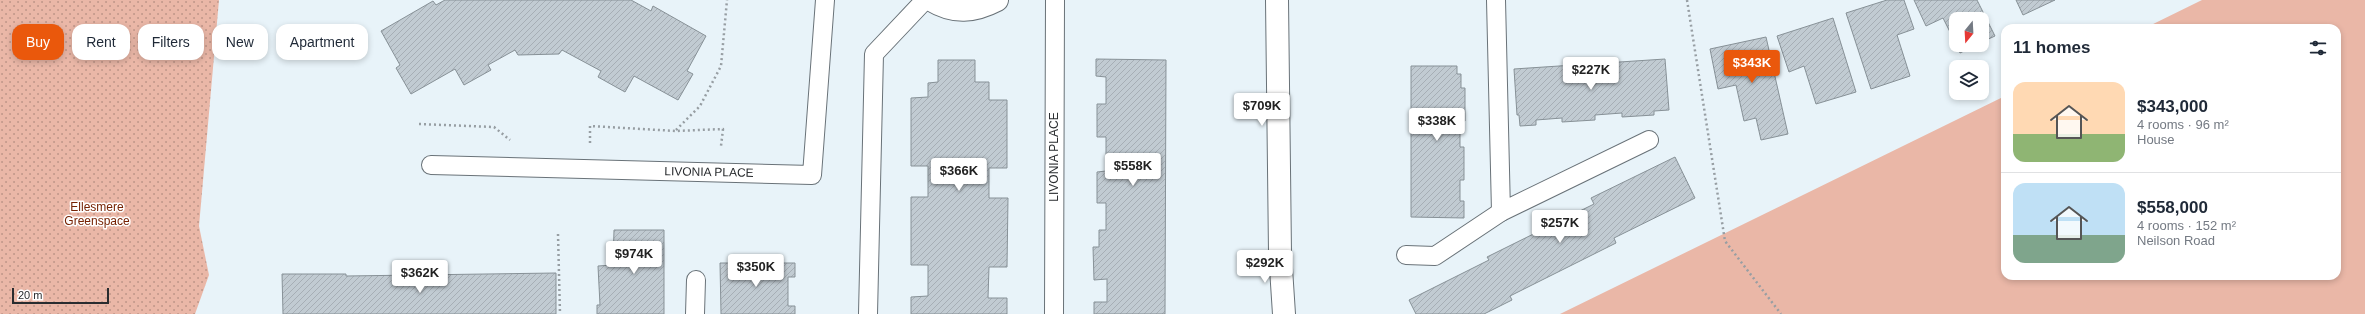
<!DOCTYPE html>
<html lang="en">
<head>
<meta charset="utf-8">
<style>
	:root { --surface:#fff; --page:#f2f2f3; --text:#1f2937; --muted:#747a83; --line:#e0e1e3; --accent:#ea580c }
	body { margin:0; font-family:Helvetica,sans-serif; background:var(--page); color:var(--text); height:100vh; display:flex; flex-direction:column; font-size:15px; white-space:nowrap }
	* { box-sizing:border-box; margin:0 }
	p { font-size:13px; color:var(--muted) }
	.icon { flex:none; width:22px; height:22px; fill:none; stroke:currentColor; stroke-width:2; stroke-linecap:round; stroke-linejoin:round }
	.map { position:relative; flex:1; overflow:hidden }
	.sheet { position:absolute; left:2001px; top:24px; width:340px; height:256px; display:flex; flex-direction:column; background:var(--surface); border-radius:12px; box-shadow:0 2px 6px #0003 }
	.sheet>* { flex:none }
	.guide { position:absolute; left:12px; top:24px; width:380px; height:36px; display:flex; gap:8px }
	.needle { width:26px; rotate:198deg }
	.buttons { position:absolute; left:1949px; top:12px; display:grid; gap:8px }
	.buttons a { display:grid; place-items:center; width:40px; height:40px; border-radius:8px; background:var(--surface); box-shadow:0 2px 6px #0003; font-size:20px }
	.scale { position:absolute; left:12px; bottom:10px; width:97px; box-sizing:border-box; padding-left:4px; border:2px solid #292c2f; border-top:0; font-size:11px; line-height:14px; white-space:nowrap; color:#292c2f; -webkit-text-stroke:3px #fff; paint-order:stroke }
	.price { position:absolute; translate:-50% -34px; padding:0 9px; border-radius:4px; background:#fff; color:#222; font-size:13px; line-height:26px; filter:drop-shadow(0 1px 2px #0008) }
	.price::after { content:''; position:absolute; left:50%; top:24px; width:12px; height:9px; margin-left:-6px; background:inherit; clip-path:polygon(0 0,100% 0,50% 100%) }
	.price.on { background:var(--accent); color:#fff }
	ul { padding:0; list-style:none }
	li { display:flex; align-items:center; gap:12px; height:100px; padding:0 12px }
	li+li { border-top:1px solid var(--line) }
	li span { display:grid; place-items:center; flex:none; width:112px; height:80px; border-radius:12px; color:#555 }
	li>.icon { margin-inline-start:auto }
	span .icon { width:48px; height:48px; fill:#fffc; stroke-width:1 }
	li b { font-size:17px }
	h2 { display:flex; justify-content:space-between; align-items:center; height:48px; padding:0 12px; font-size:17px }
	.pill { padding:0 14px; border-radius:12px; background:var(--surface); box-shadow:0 2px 6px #0003; font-size:14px; line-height:36px }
	.pill.on { background:var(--accent); color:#fff }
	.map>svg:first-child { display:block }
	.green { fill:#eab7a7 }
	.park { fill:url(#park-dots) }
	.building { fill:url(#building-hatch); stroke:#879197 }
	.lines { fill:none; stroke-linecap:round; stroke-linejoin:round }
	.service-casing { stroke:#697278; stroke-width:20 }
	.minor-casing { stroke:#697278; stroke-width:24 }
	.secondary-casing { stroke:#697278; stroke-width:24 }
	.path { stroke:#979ea3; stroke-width:2.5; stroke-dasharray:2 3; stroke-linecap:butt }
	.service { stroke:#fff; stroke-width:18 }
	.minor { stroke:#fff; stroke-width:22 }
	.secondary { stroke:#fff; stroke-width:22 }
	.labels { text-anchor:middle; stroke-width:3; stroke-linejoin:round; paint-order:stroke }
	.street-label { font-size:12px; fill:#292c2f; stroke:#fff }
	.park-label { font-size:12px; fill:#762203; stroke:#fff }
</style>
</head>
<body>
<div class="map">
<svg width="2365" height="314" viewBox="0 0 2365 314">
	<defs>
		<pattern id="park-dots" width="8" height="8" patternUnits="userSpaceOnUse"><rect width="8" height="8" fill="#eab7a7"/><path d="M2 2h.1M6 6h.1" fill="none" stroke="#be9588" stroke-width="1.8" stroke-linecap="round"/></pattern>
		<pattern id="building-hatch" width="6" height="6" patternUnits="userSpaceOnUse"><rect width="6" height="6" fill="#c1cbd2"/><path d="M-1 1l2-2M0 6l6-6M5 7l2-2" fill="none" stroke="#a6aeb5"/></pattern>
	</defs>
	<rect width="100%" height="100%" fill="#e8f3f9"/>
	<path class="green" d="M2202,0H2365V314H1560L2005,96V276H2337V28H2145Z"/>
	<path class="park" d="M0,0H219L199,226L209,275L195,314H0Z"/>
	<g class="building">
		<path d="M445,0H631L651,11L653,6L706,36L687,71L693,74L678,100L634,76L625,92L598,77L601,71L562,50L559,54L518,55L515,50L488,65L491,70L464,85L455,69L411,94L396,68L400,65L381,31L433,1L436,5Z"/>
		<path d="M1887,0H1904L1914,29L1897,35L1910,76L1871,89L1846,13Z"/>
		<path d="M1914,0H1977L1995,36L1982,42V19H1956V44L1943,18L1926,26Z"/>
		<path d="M2016,0H2055L2023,15Z"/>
		<path d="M1833,18L1856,92L1816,104L1804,66L1789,72L1777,36Z"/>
		<path d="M1766,37L1788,134L1761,140L1756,118L1744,121L1736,85L1718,89L1710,49Z"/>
		<path d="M1956,45H1976L1960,53Z"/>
		<path d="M1096,59L1166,60L1165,314H1094V302H1107V279L1094,280L1093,247H1099V230H1106V203H1097V172L1106,171V137H1097V104H1106V77L1096,76Z"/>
		<path d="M1665,59L1669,110L1654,111V115L1622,117V113L1595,115V120L1562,122V118L1536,120V125L1520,126L1519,115H1517L1514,69Z"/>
		<path d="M938,60H975V82H989V100H1007V168H989V198H1008L1007,267H989L988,298H1007V314H911V297L928,296V265H911V197H928V166H911V98L928,97V83L938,82Z"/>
		<path d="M1411,66H1457V74H1461V88H1465V121H1460V147H1464V180H1460V201H1464V218L1411,217Z"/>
		<path d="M1675,157L1695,198L1614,238L1616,243L1510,296L1512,300L1484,314H1416L1409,300L1489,260L1487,257L1594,204L1591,198Z"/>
		<path d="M614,230H664V314H597V305H600L598,266L613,265Z"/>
		<path d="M720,263H795V277H788V306H795V314H721Z"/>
		<path d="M556,273V314H283L282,274H346V276Z"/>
	</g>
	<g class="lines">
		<defs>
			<g id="service">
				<path d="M1496,0L1501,212L1649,140"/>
				<path d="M431,165L812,175L825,0"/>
				<path d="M1406,255L1435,256L1501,212"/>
				<path d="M695,314L696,280"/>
				<path d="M868,314L874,54L925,0"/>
				<path d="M1054,314L1055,0"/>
			</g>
			<path id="minor" d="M931,0C954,14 974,12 997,0"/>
			<path id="secondary" d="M1277,0L1280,253L1284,314"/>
		</defs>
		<use href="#service" class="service-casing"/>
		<use href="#minor" class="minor-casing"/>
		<use href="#secondary" class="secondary-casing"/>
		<g class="path">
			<path d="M1687,0L1725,241L1781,314"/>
			<path d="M419,124L494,127L510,140"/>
			<path d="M676,130L700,106L721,66L727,0"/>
			<path d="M590,143V126L676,131L723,129L721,146"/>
			<path d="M558,234L560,314"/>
		</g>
		<use href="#service" class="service"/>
		<use href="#minor" class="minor"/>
		<use href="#secondary" class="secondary"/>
	</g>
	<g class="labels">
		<g class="street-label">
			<text transform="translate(1054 157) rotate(-90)" y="4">LIVONIA PLACE</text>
			<text transform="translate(709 172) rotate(1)" y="4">LIVONIA PLACE</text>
		</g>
		<g class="park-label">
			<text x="97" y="211">Ellesmere<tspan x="97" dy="14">Greenspace</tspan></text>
		</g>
	</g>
</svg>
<div class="buttons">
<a><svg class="needle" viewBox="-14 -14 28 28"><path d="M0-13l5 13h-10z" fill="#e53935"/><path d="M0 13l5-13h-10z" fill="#747a83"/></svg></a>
<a><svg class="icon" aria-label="layers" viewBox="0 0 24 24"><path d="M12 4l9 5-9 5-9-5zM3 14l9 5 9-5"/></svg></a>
</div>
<div class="scale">20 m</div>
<b class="price on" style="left:1752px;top:84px">$343K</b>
<b class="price" style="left:1591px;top:91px">$227K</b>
<b class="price" style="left:1262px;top:127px">$709K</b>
<b class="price" style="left:1437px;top:142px">$338K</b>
<b class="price" style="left:1133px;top:187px">$558K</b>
<b class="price" style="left:959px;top:192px">$366K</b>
<b class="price" style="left:1560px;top:244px">$257K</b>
<b class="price" style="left:634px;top:275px">$974K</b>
<b class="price" style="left:1265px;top:284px">$292K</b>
<b class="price" style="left:756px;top:288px">$350K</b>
<b class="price" style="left:420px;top:294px">$362K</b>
<div class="guide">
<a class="pill on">Buy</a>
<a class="pill">Rent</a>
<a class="pill">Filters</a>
<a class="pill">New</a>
<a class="pill">Apartment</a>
</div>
<section class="sheet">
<h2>11 homes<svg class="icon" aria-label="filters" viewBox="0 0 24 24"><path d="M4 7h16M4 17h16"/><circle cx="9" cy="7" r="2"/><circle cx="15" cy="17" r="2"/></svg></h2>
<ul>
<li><span style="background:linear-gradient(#ffd9b3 65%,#8fb573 0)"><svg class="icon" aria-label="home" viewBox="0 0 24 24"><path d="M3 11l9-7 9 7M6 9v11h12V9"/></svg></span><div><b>$343,000</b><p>4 rooms · 96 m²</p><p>House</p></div></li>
<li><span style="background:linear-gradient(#bfe0f5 65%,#7fa58c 0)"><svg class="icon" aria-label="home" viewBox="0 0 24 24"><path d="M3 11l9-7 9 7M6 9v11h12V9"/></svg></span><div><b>$558,000</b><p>4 rooms · 152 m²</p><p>Neilson Road</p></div></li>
</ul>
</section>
</div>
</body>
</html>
